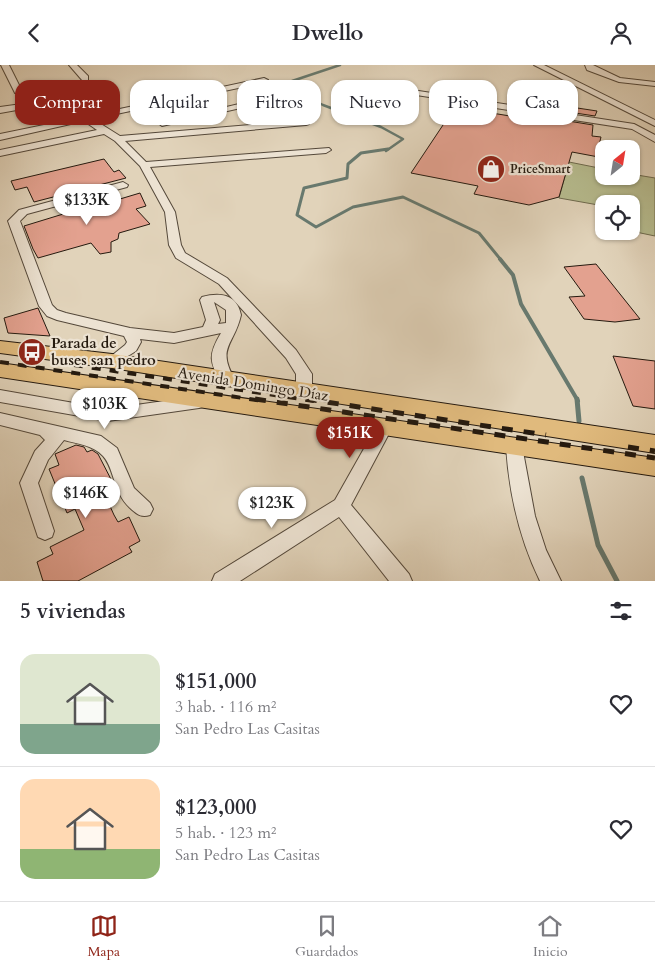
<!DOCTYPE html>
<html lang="es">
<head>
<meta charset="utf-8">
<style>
	:root { --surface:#fff; --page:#f7f7f7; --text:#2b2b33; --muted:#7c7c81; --line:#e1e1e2; --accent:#8f2418 }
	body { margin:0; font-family:Cardo,serif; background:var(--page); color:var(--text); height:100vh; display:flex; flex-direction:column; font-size:19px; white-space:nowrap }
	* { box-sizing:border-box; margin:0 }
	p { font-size:16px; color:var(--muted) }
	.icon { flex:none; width:28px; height:28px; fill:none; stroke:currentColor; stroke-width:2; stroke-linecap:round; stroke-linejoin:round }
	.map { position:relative; height:516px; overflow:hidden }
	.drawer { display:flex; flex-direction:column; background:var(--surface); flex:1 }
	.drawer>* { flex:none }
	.banner { position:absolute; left:15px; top:15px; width:625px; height:45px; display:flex; gap:10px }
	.needle { width:32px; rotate:30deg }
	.tools { position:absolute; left:595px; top:75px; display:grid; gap:10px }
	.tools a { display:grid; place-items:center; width:45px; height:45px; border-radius:10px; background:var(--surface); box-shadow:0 1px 4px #0004; font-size:25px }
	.price { position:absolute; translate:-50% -42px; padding:0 11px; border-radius:18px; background:#fff; color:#222; font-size:16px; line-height:32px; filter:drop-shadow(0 1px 2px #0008) }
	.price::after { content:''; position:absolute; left:50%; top:30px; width:15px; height:11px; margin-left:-8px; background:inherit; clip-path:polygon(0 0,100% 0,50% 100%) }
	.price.selected { background:var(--accent); color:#fff }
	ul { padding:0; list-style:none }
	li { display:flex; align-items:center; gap:15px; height:125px; padding:0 20px }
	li+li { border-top:1px solid var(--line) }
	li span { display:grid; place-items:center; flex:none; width:140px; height:100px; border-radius:15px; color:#555 }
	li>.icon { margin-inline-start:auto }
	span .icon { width:60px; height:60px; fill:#fffc; stroke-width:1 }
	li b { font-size:21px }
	h2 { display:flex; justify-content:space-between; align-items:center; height:60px; padding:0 20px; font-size:21px }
	.chip { padding:0 18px; border-radius:15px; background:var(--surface); box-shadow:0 1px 4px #0004; font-size:18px; line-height:45px }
	.chip.selected { background:var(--accent); color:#fff }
	header { display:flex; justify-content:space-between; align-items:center; height:65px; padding:0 20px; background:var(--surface); font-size:22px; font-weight:800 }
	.tab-bar { display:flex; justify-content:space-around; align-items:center; height:70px; border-top:1px solid var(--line); background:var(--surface); font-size:14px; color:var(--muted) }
	.tab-bar a { display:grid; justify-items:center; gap:2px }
	.tab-bar .selected { color:var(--accent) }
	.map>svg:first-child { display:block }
	.green { fill:#b6bb8e; stroke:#6e6a4e }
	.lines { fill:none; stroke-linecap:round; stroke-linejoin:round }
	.stream-far3 { stroke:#68796e; stroke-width:2.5 }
	.stream-far2 { stroke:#68796e; stroke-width:3 }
	.stream-far1 { stroke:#68796e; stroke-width:4 }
	.stream { stroke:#68796e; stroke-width:5 }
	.building { fill:#e3a18f; stroke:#251a0f }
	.minor-casing { stroke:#54483a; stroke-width:2 }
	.major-casing { stroke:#251a0f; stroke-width:2 }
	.minor { fill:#ece2d2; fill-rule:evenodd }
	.major { fill:#e0ba7d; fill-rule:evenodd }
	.rail-far1 { stroke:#251a0f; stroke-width:4; stroke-dasharray:9 9; stroke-linecap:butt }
	.rail { stroke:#251a0f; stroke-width:5; stroke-dasharray:11 11; stroke-linecap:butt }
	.labels { text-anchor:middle; stroke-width:4.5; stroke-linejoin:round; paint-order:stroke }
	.far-poi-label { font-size:12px; font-weight:bold; fill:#251a0f; stroke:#ece2d2; text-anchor:start }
	.poi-label { font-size:15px; font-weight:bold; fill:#251a0f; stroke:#ece2d2; text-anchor:start }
	.street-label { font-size:15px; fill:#251a0f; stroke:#ece2d2 }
</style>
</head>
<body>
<header><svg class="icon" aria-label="back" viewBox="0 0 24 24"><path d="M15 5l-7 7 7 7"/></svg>Dwello<svg class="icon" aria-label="person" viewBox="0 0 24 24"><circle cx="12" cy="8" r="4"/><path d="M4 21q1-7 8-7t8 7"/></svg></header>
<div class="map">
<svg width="655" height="516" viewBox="0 0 655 516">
	<rect width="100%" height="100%" fill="#e1d3ba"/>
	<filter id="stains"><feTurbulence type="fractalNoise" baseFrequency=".004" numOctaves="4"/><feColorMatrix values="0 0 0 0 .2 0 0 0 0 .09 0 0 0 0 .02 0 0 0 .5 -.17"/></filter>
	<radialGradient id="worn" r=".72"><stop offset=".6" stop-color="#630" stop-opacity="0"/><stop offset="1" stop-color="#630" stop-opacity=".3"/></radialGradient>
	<path class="green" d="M569,97L604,104V111H631V109L655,113V171L631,166V139H604V141L559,133Z"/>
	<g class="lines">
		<path class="stream-far3" d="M340,0L292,16L301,29L323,40L381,62L403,74L386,86"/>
		<path class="stream-far2" d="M388,84L361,88L348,99L347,113L304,123L297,150L316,162L353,142L403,132L479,168L501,195"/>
		<path class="stream-far1" d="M500,194L513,210L521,239L578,336"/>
		<g class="stream">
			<path d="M577,334L579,356"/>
			<path d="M582,413L598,480L617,516"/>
		</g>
	</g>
	<g class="building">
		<path d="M526,20L545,23L538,37L597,46L595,51L516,39Z"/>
		<path d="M455,42L510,51L512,47L593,60L592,71L601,72L599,80H604V93L572,87L559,132L529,140L474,129L478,121L411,108Z"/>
		<path d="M104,94L114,107L119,105L126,113L34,137L27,122L15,125L11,116Z"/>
		<path d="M140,128L146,141L136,144L150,159L119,168L118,174L111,177V187L100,189L91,178L38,193L33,184L24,161L73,146L72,139L97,132L100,140Z"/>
		<path d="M596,199L640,254L615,257L584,254L569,232L585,231L564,202Z"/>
		<path d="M38,243L50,271L8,268L4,253Z"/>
		<path d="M613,291L655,296V344L633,341Z"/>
		<path d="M76,380L84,382L87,387L92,385L98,389L116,424L105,430L114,450L118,457L129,452L140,476L129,482L132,487L78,516H43L37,497L53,489L50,482L84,465L75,444L67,448L49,404L59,400L55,389Z"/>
	</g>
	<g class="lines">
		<defs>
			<g id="minor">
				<path d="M1,0H9L22,26L21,28H15Z"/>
				<path d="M69,0H77L88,11V15H82Z"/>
				<path d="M534,0H544L655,55V61Z"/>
				<path d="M585,0H593L620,13L655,17V21L619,17L587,5Z"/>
				<path d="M264,13L268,15L267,17L93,54L120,71L309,55V59L306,60L125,76L146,97L329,83L331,85L326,88L150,102L175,147L181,180L185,188L227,213L296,285L312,309V326L309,330H299L296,326V309L286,293L219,219L176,193L169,180L165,147L140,101L115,76L104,69L0,91V85L97,65L84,56L0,75V69L78,53L56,38L0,48V42L58,34L87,51Z"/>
				<path d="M373,19L634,59L655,70V77L632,64L457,37L443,56L440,57L436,54L449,35L370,23L369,21Z"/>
				<path d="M273,31L277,33L276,35L162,61L158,58Z"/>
				<path d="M123,117L128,120L127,122L27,149L20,156L52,240L57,245L66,248L130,263L174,268L203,262L206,255L200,235L202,232C220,227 237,229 241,250C234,281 216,282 235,315L232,319H222C209,297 208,290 221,268L174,278L140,274L141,277L136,286L112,301L107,300L105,296L125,280L127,277L124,271L57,255L47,251L39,241L8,156L19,145ZM214,237L226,245V258L218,259L220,255Z"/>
				<path d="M0,325L108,344L199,331L205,333L207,337L205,341L199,343L108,356L0,337Z"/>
				<path d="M0,348L101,371L117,383L134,423L150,438L153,444L150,450C141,453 137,449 130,443C112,426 115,404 103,391C93,380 78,379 64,375L48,395L38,418L54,466L52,472L45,475L38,472L20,418L35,386L45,375L40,370L0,360Z"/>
				<path d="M385,355L391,357L393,361L351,440L409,509L412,516H389L339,452L240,516H212L215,509L335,435L379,357Z"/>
				<path d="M514,374L520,376L522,381L535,451L546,485L561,516H540C519,473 509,428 506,381L508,376Z"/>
			</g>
			<g id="major">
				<path d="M0,276L112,289L655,370V388L112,303L0,288Z"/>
				<path d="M0,298L655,393V411L0,312Z"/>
			</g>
		</defs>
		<use href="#minor" class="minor-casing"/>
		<use href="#major" class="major-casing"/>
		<use href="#minor" class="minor"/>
		<use href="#major" class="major"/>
		<g class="rail-far1">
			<path d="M0,297L263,336"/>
			<path d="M74,300L314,336"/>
		</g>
		<g class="rail">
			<path d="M255,334L655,393"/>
			<path d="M306,334L546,370"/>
			<path d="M628,382L655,386"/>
		</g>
	</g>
	<defs>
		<symbol id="shop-disc" viewBox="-11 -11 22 22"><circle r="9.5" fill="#8f2418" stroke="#ece2d2"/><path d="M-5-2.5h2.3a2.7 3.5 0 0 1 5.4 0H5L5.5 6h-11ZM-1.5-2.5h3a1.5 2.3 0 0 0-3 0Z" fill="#fff"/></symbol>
		<symbol id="bus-disc" viewBox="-11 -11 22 22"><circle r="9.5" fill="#8f2418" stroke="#ece2d2"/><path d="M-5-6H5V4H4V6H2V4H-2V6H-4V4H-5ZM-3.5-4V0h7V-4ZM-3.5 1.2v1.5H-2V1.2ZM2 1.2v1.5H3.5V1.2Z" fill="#fff"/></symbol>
	</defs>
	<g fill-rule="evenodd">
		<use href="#shop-disc" x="475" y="88" width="32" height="32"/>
		<use href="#bus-disc" x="16" y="271" width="32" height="32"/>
	</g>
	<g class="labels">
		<g class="far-poi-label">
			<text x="510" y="108">PriceSmart</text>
		</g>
		<g class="poi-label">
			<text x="51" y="283">Parada de<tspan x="51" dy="17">buses san pedro</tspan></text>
		</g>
		<g class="street-label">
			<text transform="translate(253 319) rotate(9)" y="5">Avenida Domingo Díaz</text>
		</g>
	</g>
	<rect width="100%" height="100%" filter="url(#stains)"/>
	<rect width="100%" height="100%" fill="url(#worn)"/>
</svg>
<div class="tools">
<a><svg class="needle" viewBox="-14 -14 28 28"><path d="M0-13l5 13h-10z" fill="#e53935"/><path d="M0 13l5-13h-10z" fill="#7c7c81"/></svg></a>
<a><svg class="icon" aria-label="locate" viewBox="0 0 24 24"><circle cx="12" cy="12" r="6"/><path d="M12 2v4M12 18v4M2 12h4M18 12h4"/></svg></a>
</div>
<b class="price" style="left:87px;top:161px">$133K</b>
<b class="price" style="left:105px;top:365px">$103K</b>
<b class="price selected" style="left:350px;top:394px">$151K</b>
<b class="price" style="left:86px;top:454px">$146K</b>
<b class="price" style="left:272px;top:464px">$123K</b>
<div class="banner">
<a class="chip selected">Comprar</a>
<a class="chip">Alquilar</a>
<a class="chip">Filtros</a>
<a class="chip">Nuevo</a>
<a class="chip">Piso</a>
<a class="chip">Casa</a>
</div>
</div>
<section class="drawer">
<h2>5 viviendas<svg class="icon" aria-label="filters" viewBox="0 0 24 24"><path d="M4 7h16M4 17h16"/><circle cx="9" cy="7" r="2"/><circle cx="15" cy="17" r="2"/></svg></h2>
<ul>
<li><span style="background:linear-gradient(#dfe7d0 70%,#7fa58c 0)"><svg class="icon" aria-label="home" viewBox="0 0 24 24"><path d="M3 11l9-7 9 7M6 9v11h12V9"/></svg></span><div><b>$151,000</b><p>3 hab. · 116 m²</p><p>San Pedro Las Casitas</p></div><svg class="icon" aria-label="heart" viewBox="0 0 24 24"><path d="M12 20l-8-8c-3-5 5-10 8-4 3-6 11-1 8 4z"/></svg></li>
<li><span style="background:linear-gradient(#ffd9b3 70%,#8fb573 0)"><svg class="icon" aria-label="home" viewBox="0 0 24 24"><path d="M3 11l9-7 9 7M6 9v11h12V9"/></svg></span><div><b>$123,000</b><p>5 hab. · 123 m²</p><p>San Pedro Las Casitas</p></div><svg class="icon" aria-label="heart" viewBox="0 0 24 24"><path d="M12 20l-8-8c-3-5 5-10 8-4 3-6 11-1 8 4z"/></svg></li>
</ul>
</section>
<nav class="tab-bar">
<a class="selected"><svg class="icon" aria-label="map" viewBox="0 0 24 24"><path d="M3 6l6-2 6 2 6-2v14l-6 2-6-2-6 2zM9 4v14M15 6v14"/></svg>Mapa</a>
<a><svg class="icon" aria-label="saved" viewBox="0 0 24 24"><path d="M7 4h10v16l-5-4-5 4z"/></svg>Guardados</a>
<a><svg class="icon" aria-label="home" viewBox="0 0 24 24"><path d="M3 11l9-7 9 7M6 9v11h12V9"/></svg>Inicio</a>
</nav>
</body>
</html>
